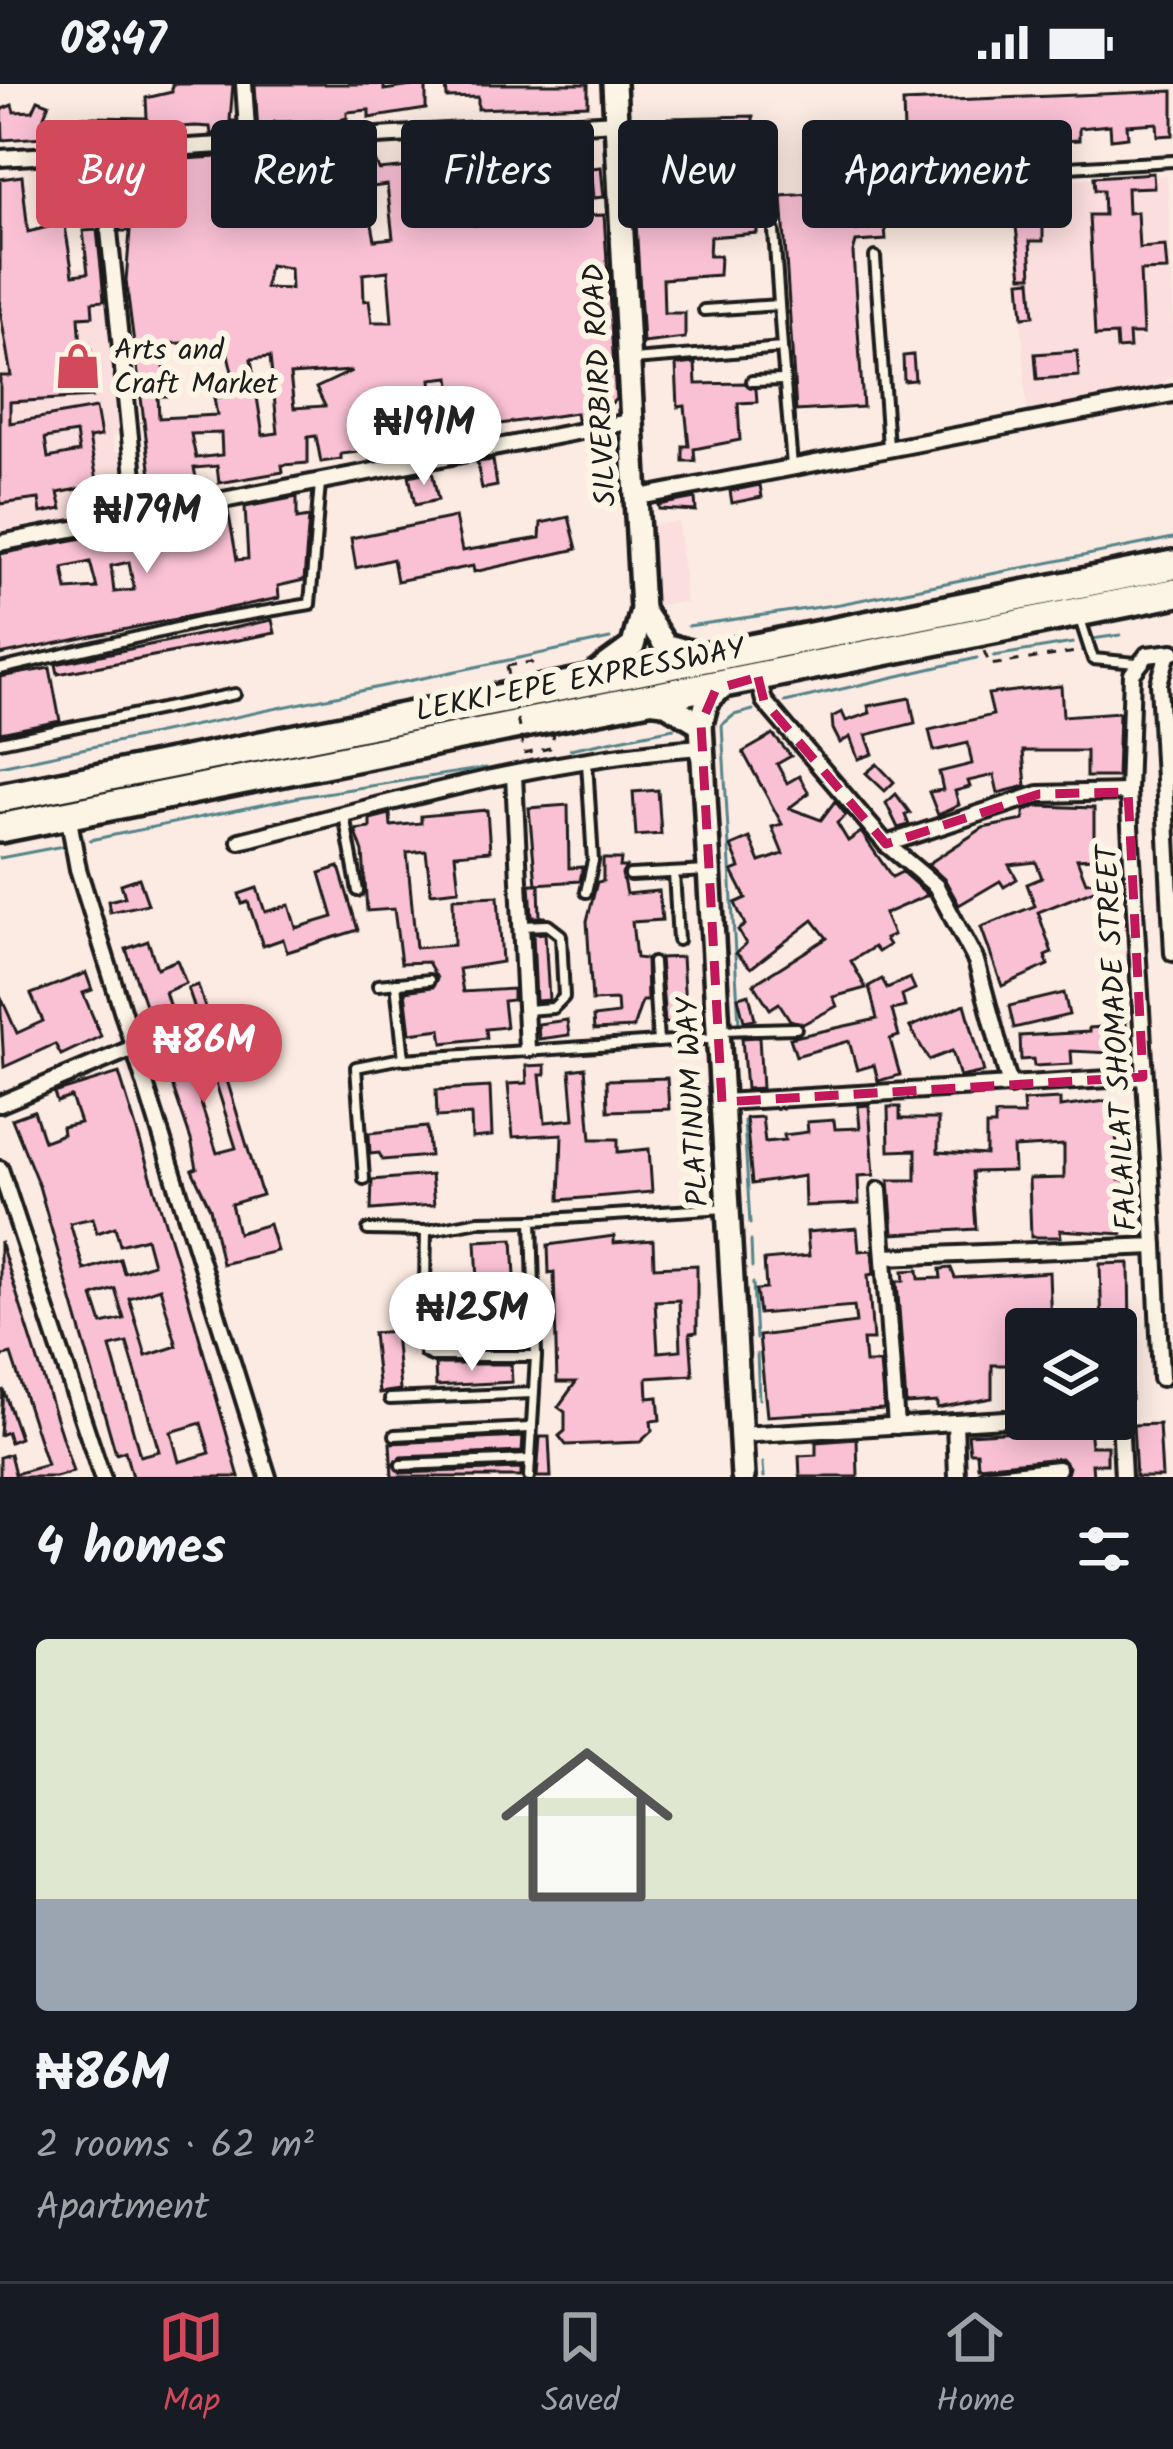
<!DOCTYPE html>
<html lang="en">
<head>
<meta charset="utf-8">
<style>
	:root { --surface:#171b24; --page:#242831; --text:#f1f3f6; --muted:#9ea1a6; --line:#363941; --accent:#d1495b }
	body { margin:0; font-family:Kalam,sans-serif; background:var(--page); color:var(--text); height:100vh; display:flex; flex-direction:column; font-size:45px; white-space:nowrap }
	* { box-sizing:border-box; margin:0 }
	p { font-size:39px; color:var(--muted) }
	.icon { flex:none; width:66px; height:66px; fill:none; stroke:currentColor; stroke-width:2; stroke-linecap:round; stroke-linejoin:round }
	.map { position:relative; height:1393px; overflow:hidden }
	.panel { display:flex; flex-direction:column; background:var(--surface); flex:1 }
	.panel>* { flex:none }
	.banner { position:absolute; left:36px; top:36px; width:1101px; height:108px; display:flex; gap:24px }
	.buttons { position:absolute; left:1005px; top:1224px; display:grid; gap:24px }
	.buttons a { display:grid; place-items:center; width:132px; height:132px; border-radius:12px; background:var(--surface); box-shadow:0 6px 30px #0003; font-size:60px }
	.price { position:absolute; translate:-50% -102px; padding:0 27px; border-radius:42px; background:#fff; color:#222; font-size:39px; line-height:78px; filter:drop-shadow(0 3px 6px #0008) }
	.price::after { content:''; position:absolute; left:50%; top:72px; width:36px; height:27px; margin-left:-18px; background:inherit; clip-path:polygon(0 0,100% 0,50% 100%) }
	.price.on { background:var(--accent); color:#fff }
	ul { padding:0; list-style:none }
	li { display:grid; align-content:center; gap:24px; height:636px; padding:0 36px }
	li span { display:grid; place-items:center; height:372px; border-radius:12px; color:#555 }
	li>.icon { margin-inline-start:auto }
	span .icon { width:216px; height:216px; fill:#fffc; stroke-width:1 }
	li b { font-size:51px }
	h2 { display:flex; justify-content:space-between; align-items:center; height:144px; padding:0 36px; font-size:51px }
	.tag { padding:0 42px; border-radius:12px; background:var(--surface); box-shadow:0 6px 30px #0003; font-size:42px; line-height:108px }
	.tag.on { background:var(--accent); color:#fff }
	.status { display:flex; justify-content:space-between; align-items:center; height:84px; padding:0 60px; background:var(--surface); direction:ltr }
	.status svg { height:33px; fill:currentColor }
	.tab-bar { display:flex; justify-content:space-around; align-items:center; height:168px; border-top:3px solid var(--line); background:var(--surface); font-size:33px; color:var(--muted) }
	.tab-bar a { display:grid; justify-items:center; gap:6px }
	.tab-bar .on { color:var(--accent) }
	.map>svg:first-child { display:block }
	.built { fill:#fbdede }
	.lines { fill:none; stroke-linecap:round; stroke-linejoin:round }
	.stream { stroke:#548489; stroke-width:3 }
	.building { fill:#fac1d5; stroke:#1c1c1c; stroke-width:3; fill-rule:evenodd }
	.lane-casing { stroke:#1c1c1c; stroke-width:16 }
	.street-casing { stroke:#1c1c1c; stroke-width:22 }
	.secondary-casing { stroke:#1c1c1c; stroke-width:30 }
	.highway-casing { stroke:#1c1c1c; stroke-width:36 }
	.path { stroke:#1c1c1c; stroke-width:3; stroke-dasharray:9 9; stroke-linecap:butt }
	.lane { stroke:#fcf5e5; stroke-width:8 }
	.street { stroke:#fcf5e5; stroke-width:14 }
	.secondary { stroke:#fcf5e5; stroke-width:21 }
	.highway { stroke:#fcf5e5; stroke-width:27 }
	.path-bridge { stroke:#1c1c1c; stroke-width:3; stroke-dasharray:9 9; stroke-linecap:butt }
	.marked { fill:none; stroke:#c2185b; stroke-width:9; stroke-dasharray:24 15; stroke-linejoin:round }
	.labels { text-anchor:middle; stroke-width:12; stroke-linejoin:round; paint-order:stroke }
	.poi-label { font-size:30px; fill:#1c1c1c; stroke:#fcf5e5; text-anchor:start }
	.street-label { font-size:30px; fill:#1c1c1c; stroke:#fcf5e5 }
</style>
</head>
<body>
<div class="status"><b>08:47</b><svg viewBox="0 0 49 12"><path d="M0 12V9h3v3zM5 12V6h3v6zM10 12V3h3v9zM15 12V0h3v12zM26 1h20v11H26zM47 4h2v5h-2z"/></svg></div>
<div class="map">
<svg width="1173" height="1393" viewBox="0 0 1173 1393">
	<rect width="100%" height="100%" fill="#fcebe2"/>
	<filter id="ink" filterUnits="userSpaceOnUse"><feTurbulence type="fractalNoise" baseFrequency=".00833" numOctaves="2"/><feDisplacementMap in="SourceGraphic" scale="24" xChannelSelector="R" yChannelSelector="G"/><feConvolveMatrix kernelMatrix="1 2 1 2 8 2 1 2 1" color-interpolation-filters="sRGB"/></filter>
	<g filter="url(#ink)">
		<g class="built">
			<path d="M1167,91L1173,221V293L1166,295L1168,303L1027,328L1013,97Z"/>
			<path d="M0,92H6L7,189L103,182L118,346L112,353L114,366L120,368L125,413L119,427L0,446Z"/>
			<path d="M678,438L686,518L647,522L639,442Z"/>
		</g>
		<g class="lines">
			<g class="stream">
				<path d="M688,542L840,520L1173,454"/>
				<path d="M1092,555L1120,551"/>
				<path d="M994,572L1073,559"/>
				<path d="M785,618L977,574"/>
				<path d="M570,665L674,644"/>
				<path d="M0,682L610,555"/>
				<path d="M90,756L299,713L486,684"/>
				<path d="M0,774L63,762"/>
				<path d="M739,940L722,641L734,631L753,626"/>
				<path d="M744,1037L750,1140"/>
				<path d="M751,1157L752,1183"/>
				<path d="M753,1199L756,1255"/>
				<path d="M757,1270L759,1315"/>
				<path d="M763,1379L764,1393"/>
			</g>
		</g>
		<g class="building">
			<path d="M172,0H233L230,37H235L236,49L211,50L210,43L195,42L3,56L2,25L12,21L14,28L33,27L38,16L49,20L44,32L147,34L146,14L172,8Z"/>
			<path d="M255,0H384V6L426,0V25L369,34V26L347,28V34L335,37L275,38L276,47L258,48Z"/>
			<path d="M446,0H588V21L478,25V13L447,14Z"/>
			<path d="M1173,7V51L1158,52L1157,39L1127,41L1128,53L1111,55L1110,41L1079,44V56L1063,57V44L1030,45L1031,59L1014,60L1013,45L990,46L982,48L983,61L965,62L964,48L933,47L934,63L917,64L916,48H904L903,18Z"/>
			<path d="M753,32V107L679,113L677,91L711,89L708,54H669L668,34Z"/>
			<path d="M370,64L379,86L411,83L416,138L475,137V141L523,135V142L547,144V133L604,131L616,315L607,323L586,324L587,334L577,336L576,329L493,341L447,351L448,358L341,370V375L321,378L316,352L308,353V379L282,381L283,388L219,399L217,382L194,384L198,402L154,415L126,197L130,147H120L115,79ZM387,101L393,154L375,156L365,104ZM269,181L290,184L291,205L265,204ZM388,187L392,238H372L369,216L364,217L363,190ZM225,257L237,310L214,314L217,331L159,334L158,312H167L162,260ZM270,273L278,349L263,351L251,275ZM352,287L316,304L325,322L294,324L290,291ZM450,293L454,329L434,331L431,295ZM221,349L222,371L196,374L191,350Z"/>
			<path d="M488,77L489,82L547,78L549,103L491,107L492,117L470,119L466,79Z"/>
			<path d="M88,80L92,114L80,115L76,81Z"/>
			<path d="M601,83L604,113L594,114L591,84Z"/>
			<path d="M1153,89L1154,103L1127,104L1128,129L1137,128L1139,164L1165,162L1167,186L1140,187L1143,250H1129L1130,264L1117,265L1116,251L1095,252L1089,131H1104L1103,106H1095L1094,93Z"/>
			<path d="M22,92L28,148L48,143L45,114L60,111L73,191L88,189L83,147L97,146L102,193L104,217L92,218L93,232L79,233L81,265H91L92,313L10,318V339L96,324L101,352L89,354L98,401L58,409L62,425L41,429L39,415L0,420V292H11L0,226V95ZM76,349L79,368L48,374L45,354Z"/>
			<path d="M853,107L856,146L885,143L886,156L856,158L853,169L863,323L796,327L782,112Z"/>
			<path d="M645,128L757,129V149L710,153L709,172H720L719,191L663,195L664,229H685V254L643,259L636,138L646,137Z"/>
			<path d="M1026,134H1043V157H1030L1032,192H1022L1015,135Z"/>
			<path d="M1031,196L1034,232L1023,233L1020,197Z"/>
			<path d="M1077,267L1079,292L1037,295L1035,270Z"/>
			<path d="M913,271L915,296L904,297L903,272Z"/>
			<path d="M695,279L696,300L744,299L756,305L757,318L738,319L740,356L694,365L695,377H683V362H689L685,322L678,323L676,281Z"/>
			<path d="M493,376L497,402L482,405L477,378Z"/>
			<path d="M432,387L438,416L415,421L409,392Z"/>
			<path d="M760,401L762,413L732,419L730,407Z"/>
			<path d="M297,413V435L309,433L304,496L278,502L279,514L0,571V470L228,426L237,476L248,475L245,423ZM90,478L97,504L67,506L63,484ZM129,478L134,506L114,508L111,482Z"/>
			<path d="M695,414L696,427L659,425L658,421Z"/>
			<path d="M455,433L462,467L540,454L541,439L569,433L577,465L474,488L473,482L397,497L393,475L356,484L351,454Z"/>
			<path d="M272,536L275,549L58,590L56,580Z"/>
			<path d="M50,584L60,637L0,649V593Z"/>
			<path d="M1061,602L1063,632L1119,628L1117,693H1086V667H1023L1026,702L998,709L994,691L968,697L970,703L955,707L959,721L938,731L929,708L943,706L939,688L972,680L968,659L934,667L929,646L993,631L988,610Z"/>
			<path d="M910,614L915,639L866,651L873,670L858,675L850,653L840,659L833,645L832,633L842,628L846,637L870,629L868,622Z"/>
			<path d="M773,651L791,672L777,680L787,699L799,692L809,709L789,724L821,736L835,717L846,731L837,739L848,757L861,748L892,793L902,788L928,811L884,830L893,851L885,855L889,861L878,868L874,863L851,877L866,904L833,913L837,922L803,940L790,936L779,919L770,925L754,900L827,854L813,836L751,884L736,869L746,860L738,846L745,841L735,819L746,814L732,787L740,784L731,762L750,754L760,778L783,770L772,743L782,740L743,668Z"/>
			<path d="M877,680L894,698L885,707L866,689Z"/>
			<path d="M658,706L661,750L636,752L633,708Z"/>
			<path d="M896,710L910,729L905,731L909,741L898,744L886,719Z"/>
			<path d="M568,721L569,784L583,783L580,797L536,800L529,724Z"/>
			<path d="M1038,722L1094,724V774L1077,775L1086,798L1108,796V782L1121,781L1122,805L1109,806V800L1038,828L1052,869L1045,872L1048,881L1002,902L981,843L1035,822L1027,800L1042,794L1036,778L1009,781L1017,795L1004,803L1000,797L959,821L945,796L928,780L983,744L1024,736V727Z"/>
			<path d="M487,726L490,767L455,770L459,806L431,809L426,767L407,769L416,864L454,861L453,814L498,812L502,878L459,885L463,908L513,905V916L503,917L506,943L486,945L487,954L443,959L441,945L410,949L405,907L433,903L437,894L428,878L401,879L394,825L367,827L363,768L355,746L370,744V735L390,730L391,742L421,739V732Z"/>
			<path d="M603,775H621L620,783H626L622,790L626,810L659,807L662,836L632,838L636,874L646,875L647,917H642L633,944L594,946L593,933L618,930L617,916L592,917L587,837L597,798L603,797Z"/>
			<path d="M339,783L358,846L287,868L283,855L263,862L248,818L242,820L239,810L257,804L265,828L289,821L296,844L333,833L320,789Z"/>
			<path d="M139,794L148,820L110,828L108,817L125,813L121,800Z"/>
			<path d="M530,800H539L540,833H546H532Z"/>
			<path d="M545,849L549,916L536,917L533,850Z"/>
			<path d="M148,857L157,884L177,876L186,899L165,908L174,936L196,928L188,904L198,901L262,1111L231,1120L238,1149L269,1140L277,1167L222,1180L210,1124L192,1086L197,1084L191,1056L126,865ZM202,954L236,1064L217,1069L182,961Z"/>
			<path d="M682,873L686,938L665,939L660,874Z"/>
			<path d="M86,889L92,906L83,909L101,952L61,971L55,960L4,983L0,911L17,949L43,937L31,910Z"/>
			<path d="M910,894L915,905L902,911L905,923L892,926L899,952L890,955L900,991L878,997L874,981L857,986L849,957L796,972L790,954L877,935L869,902L882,895L887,904Z"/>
			<path d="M1064,909L1069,931L1014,944L1009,922Z"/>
			<path d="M749,910L755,935L744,937L738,913Z"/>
			<path d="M965,920L984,988L960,993L952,967L929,976L910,943Z"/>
			<path d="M1122,921L1132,970L1071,967L1072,980L1034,982L1033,975L1021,976L1020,952L1089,948V944L1103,943L1102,922Z"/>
			<path d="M567,936L569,951L539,955L538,940Z"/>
			<path d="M759,953L762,1004L746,1005L742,954Z"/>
			<path d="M545,981V991H540L545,1038L574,1035L570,986L585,984L591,1055H618V1068L649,1065L652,1108L560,1116L562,1050L513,1053L508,1000L527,999L526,982Z"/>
			<path d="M119,989L185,1203L239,1393H132L125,1367L116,1370L39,1102L12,1035L34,1027L44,1057L63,1050L62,1043L80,1039L71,1013L57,1018L54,1009ZM93,1134L97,1149L115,1143L120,1161L146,1154L153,1180L124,1189L120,1175L84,1186L70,1139ZM160,1204L177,1262L146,1272L129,1214ZM115,1205L124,1235L102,1240L93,1212ZM127,1259L159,1367L140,1372L110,1263ZM201,1339L210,1369L179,1378L171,1348Z"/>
			<path d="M667,994L669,1025L608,1027L607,996Z"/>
			<path d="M490,1003L492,1052L472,1054L471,1031L437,1033L436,1006Z"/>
			<path d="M1060,1015V1023L1114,1016L1119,1096H1137V1105L1119,1106L1122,1150L1060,1146L1061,1153H1031L1029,1095L1064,1094V1061L1013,1064L1014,1087L972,1088L976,1145L893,1150L889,1096H916V1066L889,1067L888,1023H900V1035H938V1068L986,1071V1042H995V1031H1024L1023,1017Z"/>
			<path d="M869,1021L874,1091L858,1092L859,1120L805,1122L804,1092L752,1100L746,1034L762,1033L765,1058L785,1056L784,1051L808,1048L807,1038L834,1036L835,1045L860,1044L858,1022Z"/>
			<path d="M427,1043L430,1072L383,1076L379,1069L370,1070L369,1049Z"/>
			<path d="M431,1091L434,1121L371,1126L372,1096Z"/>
			<path d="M857,1144L859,1167L872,1166L874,1190L868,1191L873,1256H863L865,1279H880L884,1325L767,1332L759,1252L856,1239L854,1222L759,1230L756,1206L766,1205L764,1176L809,1172L807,1148Z"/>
			<path d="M614,1152V1159L653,1156L654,1183L697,1181V1248L690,1249L693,1291L647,1294L648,1314L658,1313L660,1336L651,1337L652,1347L640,1358L566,1361L559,1352L565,1347V1328L558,1323L576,1298H557L554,1188L549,1189L548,1161ZM679,1216L681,1266L658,1268L655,1217Z"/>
			<path d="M513,1155L517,1229H509L511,1262L438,1264L437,1241L480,1239L476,1157Z"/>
			<path d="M0,1157L73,1388L56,1393H0V1373L10,1370L15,1390L47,1381L11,1270L0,1273Z"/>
			<path d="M1129,1179L1131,1315L1116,1316V1245H1102L1100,1180Z"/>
			<path d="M951,1184L955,1194L1049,1188L1051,1245H1026V1281H992V1314L937,1324V1318L906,1320L897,1197H904L903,1187L918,1186L919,1195L941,1194L940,1185Z"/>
			<path d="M395,1247L400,1306L379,1309L373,1249Z"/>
			<path d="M435,1280H511L512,1298L436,1302Z"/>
			<path d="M3,1305L20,1354L10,1358L7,1348L0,1351Z"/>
			<path d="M1159,1340L1162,1393H1136L1133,1341Z"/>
			<path d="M1089,1343L1091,1362H1107V1380H1092L1093,1393H1066L1069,1383L1061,1374L978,1382L977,1368H970L968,1350Z"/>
			<path d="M523,1353L522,1368L401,1373L393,1380L401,1389L521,1385V1393H392L390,1359Z"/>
			<path d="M540,1353H549L551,1393H537Z"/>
			<path d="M857,1355L858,1393H800L799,1372L816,1371V1358Z"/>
		</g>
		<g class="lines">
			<defs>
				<g id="lane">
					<path d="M911,92L1173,77"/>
					<path d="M875,173L888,363"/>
					<path d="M704,226L779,221"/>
					<path d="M782,264L792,382"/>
					<path d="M633,276L782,264L774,147"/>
					<path d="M752,297L784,296"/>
					<path d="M1080,535L1093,575L1136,579"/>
					<path d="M0,585L203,538L310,520L320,399"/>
					<path d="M0,658L235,610"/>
					<path d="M344,731L358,807"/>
					<path d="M674,789L678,856"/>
					<path d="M630,791L708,787"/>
					<path d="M586,808L593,777L587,678"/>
					<path d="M522,842L548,841L561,851L564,913L553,924L526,926"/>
					<path d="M653,879L658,958"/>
					<path d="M396,899L404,975L717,954"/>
					<path d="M378,901L429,896"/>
					<path d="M720,946L796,944"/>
					<path d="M364,1095L356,983L402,974"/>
					<path d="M532,1136L479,1137L426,1147L424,1256L425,1269L432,1272H536"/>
					<path d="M368,1146L426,1147"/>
					<path d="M390,1315L533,1309"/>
					<path d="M395,1351L529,1344"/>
					<path d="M401,1381L529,1376"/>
					<path d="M529,1393L536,1272L532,1136L726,1124"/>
				</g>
				<g id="street">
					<path d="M244,0L248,60"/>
					<path d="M101,68L138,432"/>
					<path d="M0,74L616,38"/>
					<path d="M634,414L1173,310"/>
					<path d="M0,459L628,338"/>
					<path d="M1168,569L1159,599L1173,869"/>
					<path d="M758,593L764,617L886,760L936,802L976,877L1010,1002"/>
					<path d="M514,691L527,965"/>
					<path d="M68,730L78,785L268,1393"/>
					<path d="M240,757C392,718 545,673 702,663"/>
					<path d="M886,760L1039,710L1128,708"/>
					<path d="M722,1018L1143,993"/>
					<path d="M0,1020L133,964"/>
					<path d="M0,1085L102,1393"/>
					<path d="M879,1106L896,1342"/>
					<path d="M1155,1162L1161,1294"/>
					<path d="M884,1173L1155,1162L1128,708L1132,590L1147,571L1173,568"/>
					<path d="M955,1338L1005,1335"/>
					<path d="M740,1351L955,1338L957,1393"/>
					<path d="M1121,1353L1123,1393"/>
					<path d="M986,1393L1058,1385"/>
				</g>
				<g id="secondary">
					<path d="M642,526L665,561L703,572"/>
					<path d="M596,589L633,562L642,526L614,0"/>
					<path d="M725,600L707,617L701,640L743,1393"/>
					<path d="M648,616L664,618L701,640"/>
				</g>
				<g id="highway">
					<path d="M0,714L1173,481"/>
					<path d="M0,744L1173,509"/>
				</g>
			</defs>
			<use href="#lane" class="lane-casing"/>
			<use href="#street" class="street-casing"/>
			<use href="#secondary" class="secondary-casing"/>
			<use href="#highway" class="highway-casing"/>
			<g class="path">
				<path d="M984,567L990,581L1083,567"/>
				<path d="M507,582L531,578L538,585"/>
				<path d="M524,670L550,664L554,651"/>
			</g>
			<use href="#lane" class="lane"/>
			<use href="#street" class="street"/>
			<use href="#secondary" class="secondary"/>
			<use href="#highway" class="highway"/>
			<path class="path-bridge" d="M507,582L524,670"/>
		</g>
	</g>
	<path class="marked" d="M758,593L764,617L886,760L1039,710L1128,708L1143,993L722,1018L701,640L716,605Z"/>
	<defs>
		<symbol id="shop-bare" viewBox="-9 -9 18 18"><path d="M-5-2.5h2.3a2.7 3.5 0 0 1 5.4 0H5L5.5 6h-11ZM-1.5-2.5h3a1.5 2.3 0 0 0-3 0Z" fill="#d1495b" stroke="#fcf5e5" stroke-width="2.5" paint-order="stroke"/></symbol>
	</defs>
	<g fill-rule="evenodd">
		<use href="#shop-bare" x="45" y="249" width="66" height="66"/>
	</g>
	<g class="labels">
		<g class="poi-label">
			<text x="114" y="275">Arts and<tspan x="114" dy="34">Craft Market</tspan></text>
		</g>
		<g class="street-label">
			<text transform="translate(599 301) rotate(-93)" y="10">SILVERBIRD ROAD</text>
			<text transform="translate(580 595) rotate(-11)" y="10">LEKKI-EPE EXPRESSWAY</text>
			<text transform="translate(1116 954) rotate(-93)" y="10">FALAILAT SHOMADE STREET</text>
			<text transform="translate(692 1018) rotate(-93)" y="10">PLATINUM WAY</text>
		</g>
	</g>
</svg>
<div class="buttons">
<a><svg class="icon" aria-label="layers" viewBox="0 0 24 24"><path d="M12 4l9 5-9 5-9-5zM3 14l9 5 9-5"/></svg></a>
</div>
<b class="price" style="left:424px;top:404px">₦191M</b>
<b class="price" style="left:147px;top:492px">₦179M</b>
<b class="price on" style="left:204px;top:1022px">₦86M</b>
<b class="price" style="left:472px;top:1290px">₦125M</b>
<div class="banner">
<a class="tag on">Buy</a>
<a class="tag">Rent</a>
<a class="tag">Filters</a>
<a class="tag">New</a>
<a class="tag">Apartment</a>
</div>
</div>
<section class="panel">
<h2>4 homes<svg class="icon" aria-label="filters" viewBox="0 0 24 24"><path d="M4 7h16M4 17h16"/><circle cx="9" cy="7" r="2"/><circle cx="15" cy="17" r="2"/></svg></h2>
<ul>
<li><span style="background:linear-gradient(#dfe7d0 70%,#9aa5b1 0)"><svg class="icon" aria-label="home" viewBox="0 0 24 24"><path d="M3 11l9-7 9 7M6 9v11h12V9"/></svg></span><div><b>₦86M</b><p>2 rooms · 62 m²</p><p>Apartment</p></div></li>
</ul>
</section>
<nav class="tab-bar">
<a class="on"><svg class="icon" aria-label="map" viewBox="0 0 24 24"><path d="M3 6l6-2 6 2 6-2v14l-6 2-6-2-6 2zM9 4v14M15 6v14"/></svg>Map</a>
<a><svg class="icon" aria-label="saved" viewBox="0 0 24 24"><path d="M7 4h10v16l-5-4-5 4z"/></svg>Saved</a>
<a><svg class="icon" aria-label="home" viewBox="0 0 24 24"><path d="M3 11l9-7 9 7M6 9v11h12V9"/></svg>Home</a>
</nav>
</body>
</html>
